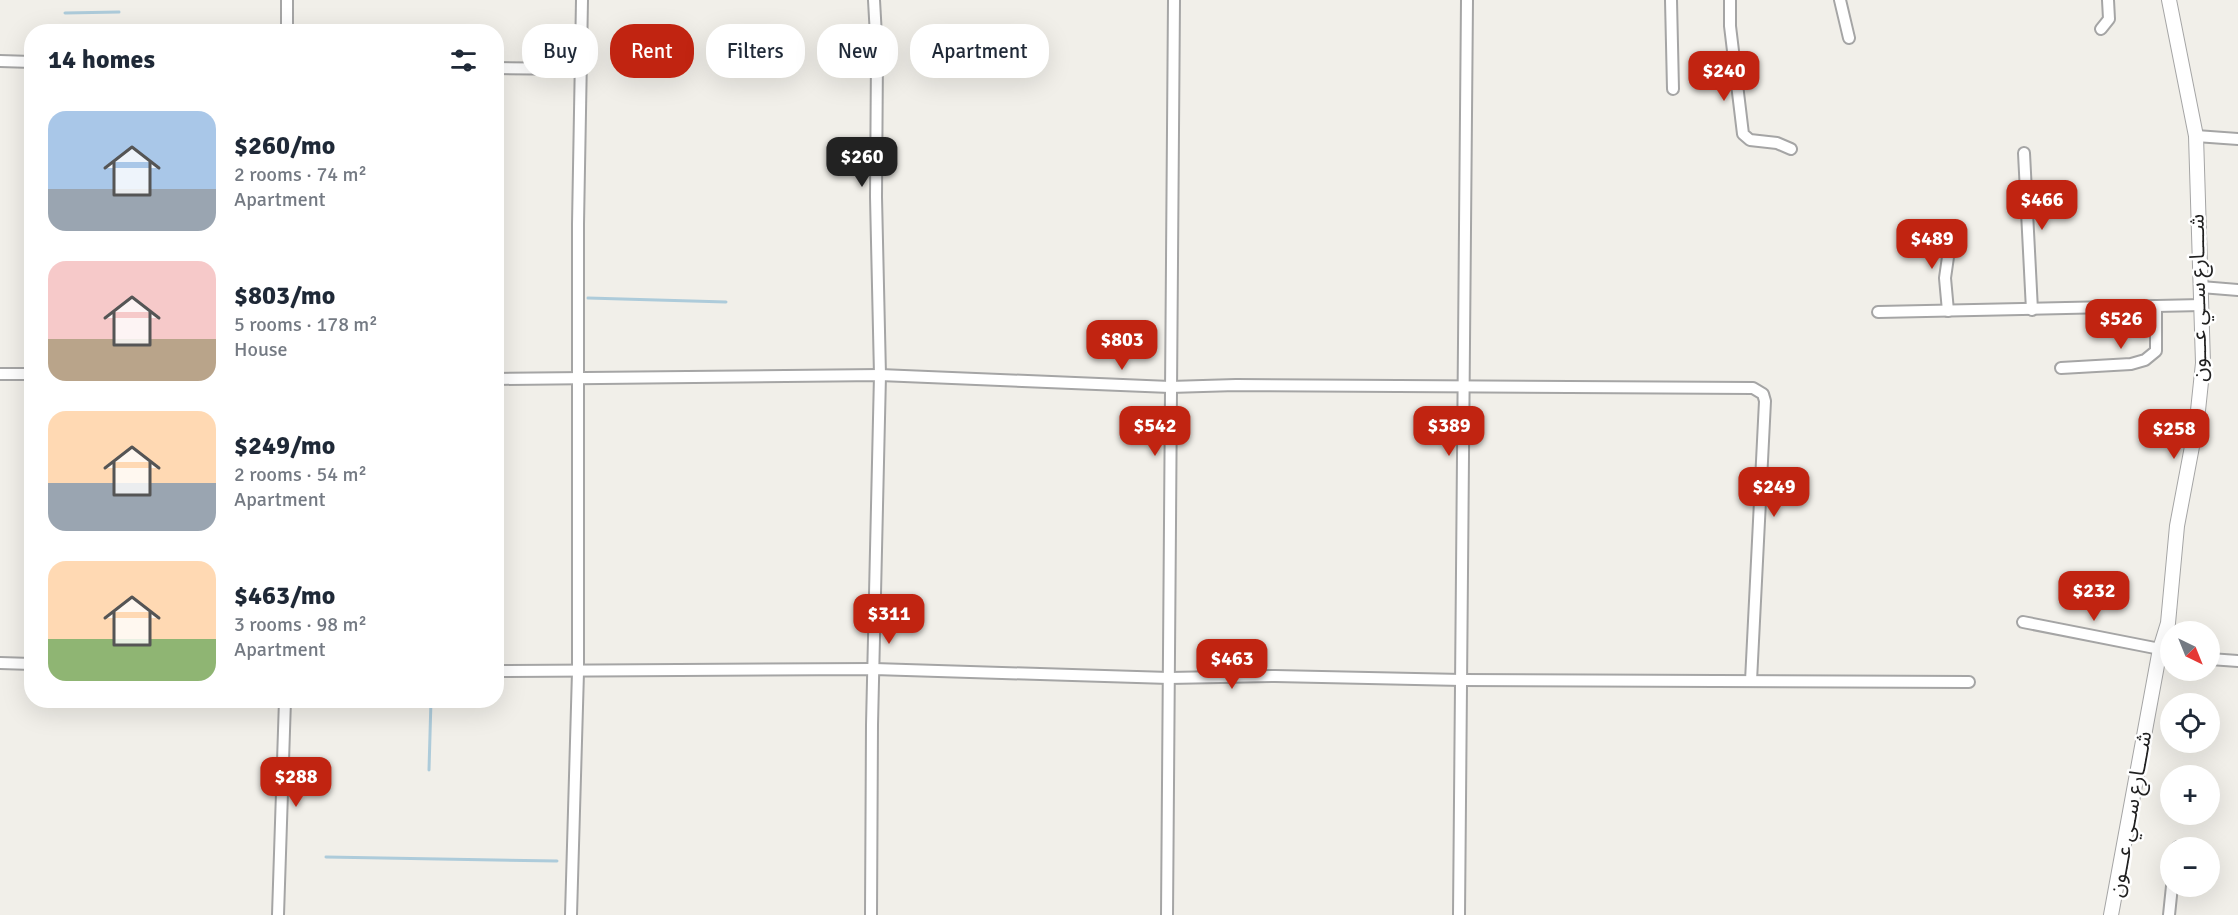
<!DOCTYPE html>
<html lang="en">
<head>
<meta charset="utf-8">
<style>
	:root { --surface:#fff; --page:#f6f6f7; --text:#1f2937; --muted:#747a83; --accent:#c12411 }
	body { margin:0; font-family:Signika,"Noto Sans Arabic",sans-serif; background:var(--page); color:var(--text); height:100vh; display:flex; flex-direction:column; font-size:22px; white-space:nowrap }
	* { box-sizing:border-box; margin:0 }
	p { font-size:20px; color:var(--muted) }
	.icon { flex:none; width:33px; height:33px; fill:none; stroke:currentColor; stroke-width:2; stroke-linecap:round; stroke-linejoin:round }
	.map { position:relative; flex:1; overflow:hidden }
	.sheet { position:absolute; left:24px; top:24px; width:480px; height:684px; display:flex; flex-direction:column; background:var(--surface); border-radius:24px; box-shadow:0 6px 24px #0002 }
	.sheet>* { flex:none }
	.banner { position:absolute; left:522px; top:24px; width:570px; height:54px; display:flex; gap:12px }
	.needle { width:39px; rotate:137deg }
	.controls { position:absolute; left:2160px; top:621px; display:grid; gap:12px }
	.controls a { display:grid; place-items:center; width:60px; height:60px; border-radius:50%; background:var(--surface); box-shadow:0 6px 24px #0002; font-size:30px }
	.price { position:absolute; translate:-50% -51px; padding:0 14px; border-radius:12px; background:var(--accent); color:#fff; font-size:20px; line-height:39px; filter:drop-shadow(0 2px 3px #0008) }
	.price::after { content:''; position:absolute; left:50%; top:36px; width:18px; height:14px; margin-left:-9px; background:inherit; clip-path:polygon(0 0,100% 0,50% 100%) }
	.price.current { background:#222; color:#fff }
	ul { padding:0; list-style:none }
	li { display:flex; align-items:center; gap:18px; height:150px; padding:0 24px }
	li span { display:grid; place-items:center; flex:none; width:168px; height:120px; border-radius:18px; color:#555 }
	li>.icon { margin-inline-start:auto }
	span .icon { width:72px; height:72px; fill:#fffc; stroke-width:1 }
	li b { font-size:26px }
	h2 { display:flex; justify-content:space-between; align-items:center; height:72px; padding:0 24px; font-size:26px }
	.chip { padding:0 21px; border-radius:24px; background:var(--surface); box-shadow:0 6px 24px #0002; font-size:21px; line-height:54px }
	.chip.current { background:var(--accent); color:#fff }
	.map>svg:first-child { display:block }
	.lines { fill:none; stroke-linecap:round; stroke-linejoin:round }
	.stream { stroke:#adcbda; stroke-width:3 }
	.minor-casing { stroke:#a5a5a5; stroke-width:14 }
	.tertiary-casing { stroke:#a5a5a5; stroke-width:16 }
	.minor { stroke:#fff; stroke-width:10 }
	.tertiary { stroke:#fff; stroke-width:14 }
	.labels { text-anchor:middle; stroke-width:5; stroke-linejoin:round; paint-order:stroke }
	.street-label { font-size:21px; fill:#212121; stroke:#fff }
</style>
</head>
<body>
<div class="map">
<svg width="2238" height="915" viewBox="0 0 2238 915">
	<rect width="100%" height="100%" fill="#f1efe9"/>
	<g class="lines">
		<g class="stream">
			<path d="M65,13L119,12"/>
			<path d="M588,298L726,302"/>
			<path d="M429,770L431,700"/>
			<path d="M326,857L557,861"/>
		</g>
		<defs>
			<g id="minor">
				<path d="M287,0V32"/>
				<path d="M1671,0L1673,89"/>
				<path d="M1730,0V26L1743,134L1750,140L1777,143L1791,149"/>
				<path d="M1840,0L1849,38"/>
				<path d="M2101,29L2109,19L2108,0"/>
				<path d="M0,61L32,62"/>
				<path d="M496,68L582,69"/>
				<path d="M2196,136L2238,139"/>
				<path d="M2024,153L2032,310"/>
				<path d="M2201,287L2238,290"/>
				<path d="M1948,311L1945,278L1952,229"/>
				<path d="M1878,312L2202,305"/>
				<path d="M2061,368L2131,364L2145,360L2156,351V306"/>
				<path d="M0,374H32"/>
				<path d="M496,379L880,375L1170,387L1236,385L1753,388L1763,394L1765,401L1751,681"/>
				<path d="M2023,622L2160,649"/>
				<path d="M2159,659H2170"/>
				<path d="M2210,659L2238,661"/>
				<path d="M0,663L32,664"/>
				<path d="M496,671L874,669L1169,678L1275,676L1462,680L1969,682"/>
				<path d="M2177,848L2178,847"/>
				<path d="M278,915L285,700"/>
				<path d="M571,915L578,672V224L582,0"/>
				<path d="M871,915L872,725L880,375L876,197L877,54L874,0"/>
				<path d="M1167,915L1174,0"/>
				<path d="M1459,915L1467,0"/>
				<path d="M2169,915L2172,886"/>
			</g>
			<path id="tertiary" d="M2111,915L2160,649L2168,623L2177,526L2197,420L2203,363L2196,136L2169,0"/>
		</defs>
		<use href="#minor" class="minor-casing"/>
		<use href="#tertiary" class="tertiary-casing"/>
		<use href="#minor" class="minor"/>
		<use href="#tertiary" class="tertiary"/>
	</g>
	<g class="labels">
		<g class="street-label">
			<text transform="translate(2198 298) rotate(-91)" y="7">شــــارع ســي عـــون</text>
			<text transform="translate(2130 814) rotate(-80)" y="7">شــــارع ســي عـــون</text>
		</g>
	</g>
</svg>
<div class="controls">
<a><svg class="needle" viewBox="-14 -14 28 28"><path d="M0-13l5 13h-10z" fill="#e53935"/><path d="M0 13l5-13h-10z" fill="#747a83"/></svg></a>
<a><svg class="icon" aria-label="locate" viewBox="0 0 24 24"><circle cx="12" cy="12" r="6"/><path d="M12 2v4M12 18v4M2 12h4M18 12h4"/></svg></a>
<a>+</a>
<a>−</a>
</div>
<b class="price" style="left:1724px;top:102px">$240</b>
<b class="price current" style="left:862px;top:188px">$260</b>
<b class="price" style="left:2042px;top:231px">$466</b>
<b class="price" style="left:1932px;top:270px">$489</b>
<b class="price" style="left:2121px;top:350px">$526</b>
<b class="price" style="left:1122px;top:371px">$803</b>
<b class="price" style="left:1155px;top:457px">$542</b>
<b class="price" style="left:1449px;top:457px">$389</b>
<b class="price" style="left:2174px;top:460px">$258</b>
<b class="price" style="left:1774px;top:518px">$249</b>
<b class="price" style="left:2094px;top:622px">$232</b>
<b class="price" style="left:889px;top:645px">$311</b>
<b class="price" style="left:1232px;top:690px">$463</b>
<b class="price" style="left:296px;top:808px">$288</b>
<div class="banner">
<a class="chip">Buy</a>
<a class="chip current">Rent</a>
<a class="chip">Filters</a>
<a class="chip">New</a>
<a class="chip">Apartment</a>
</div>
<section class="sheet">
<h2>14 homes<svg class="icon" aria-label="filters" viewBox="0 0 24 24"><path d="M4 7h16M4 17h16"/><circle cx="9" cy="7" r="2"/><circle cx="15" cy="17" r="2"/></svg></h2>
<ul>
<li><span style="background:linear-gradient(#a9c7e8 65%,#9aa5b1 0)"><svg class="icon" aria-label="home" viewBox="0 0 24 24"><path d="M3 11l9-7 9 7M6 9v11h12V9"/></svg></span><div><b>$260/mo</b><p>2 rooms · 74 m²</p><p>Apartment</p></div></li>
<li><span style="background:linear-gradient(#f6c9c9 65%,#b9a48a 0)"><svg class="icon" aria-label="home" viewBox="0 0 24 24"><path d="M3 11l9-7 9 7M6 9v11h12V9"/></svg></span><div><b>$803/mo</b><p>5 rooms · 178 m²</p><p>House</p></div></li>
<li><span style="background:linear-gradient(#ffd9b3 60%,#9aa5b1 0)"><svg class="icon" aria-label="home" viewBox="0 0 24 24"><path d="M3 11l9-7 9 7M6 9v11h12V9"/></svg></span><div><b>$249/mo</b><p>2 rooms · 54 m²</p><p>Apartment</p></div></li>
<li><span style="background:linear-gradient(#ffd9b3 65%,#8fb573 0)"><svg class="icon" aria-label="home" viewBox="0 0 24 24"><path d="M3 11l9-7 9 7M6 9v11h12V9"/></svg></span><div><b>$463/mo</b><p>3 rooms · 98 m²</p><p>Apartment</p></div></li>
</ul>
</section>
</div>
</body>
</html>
